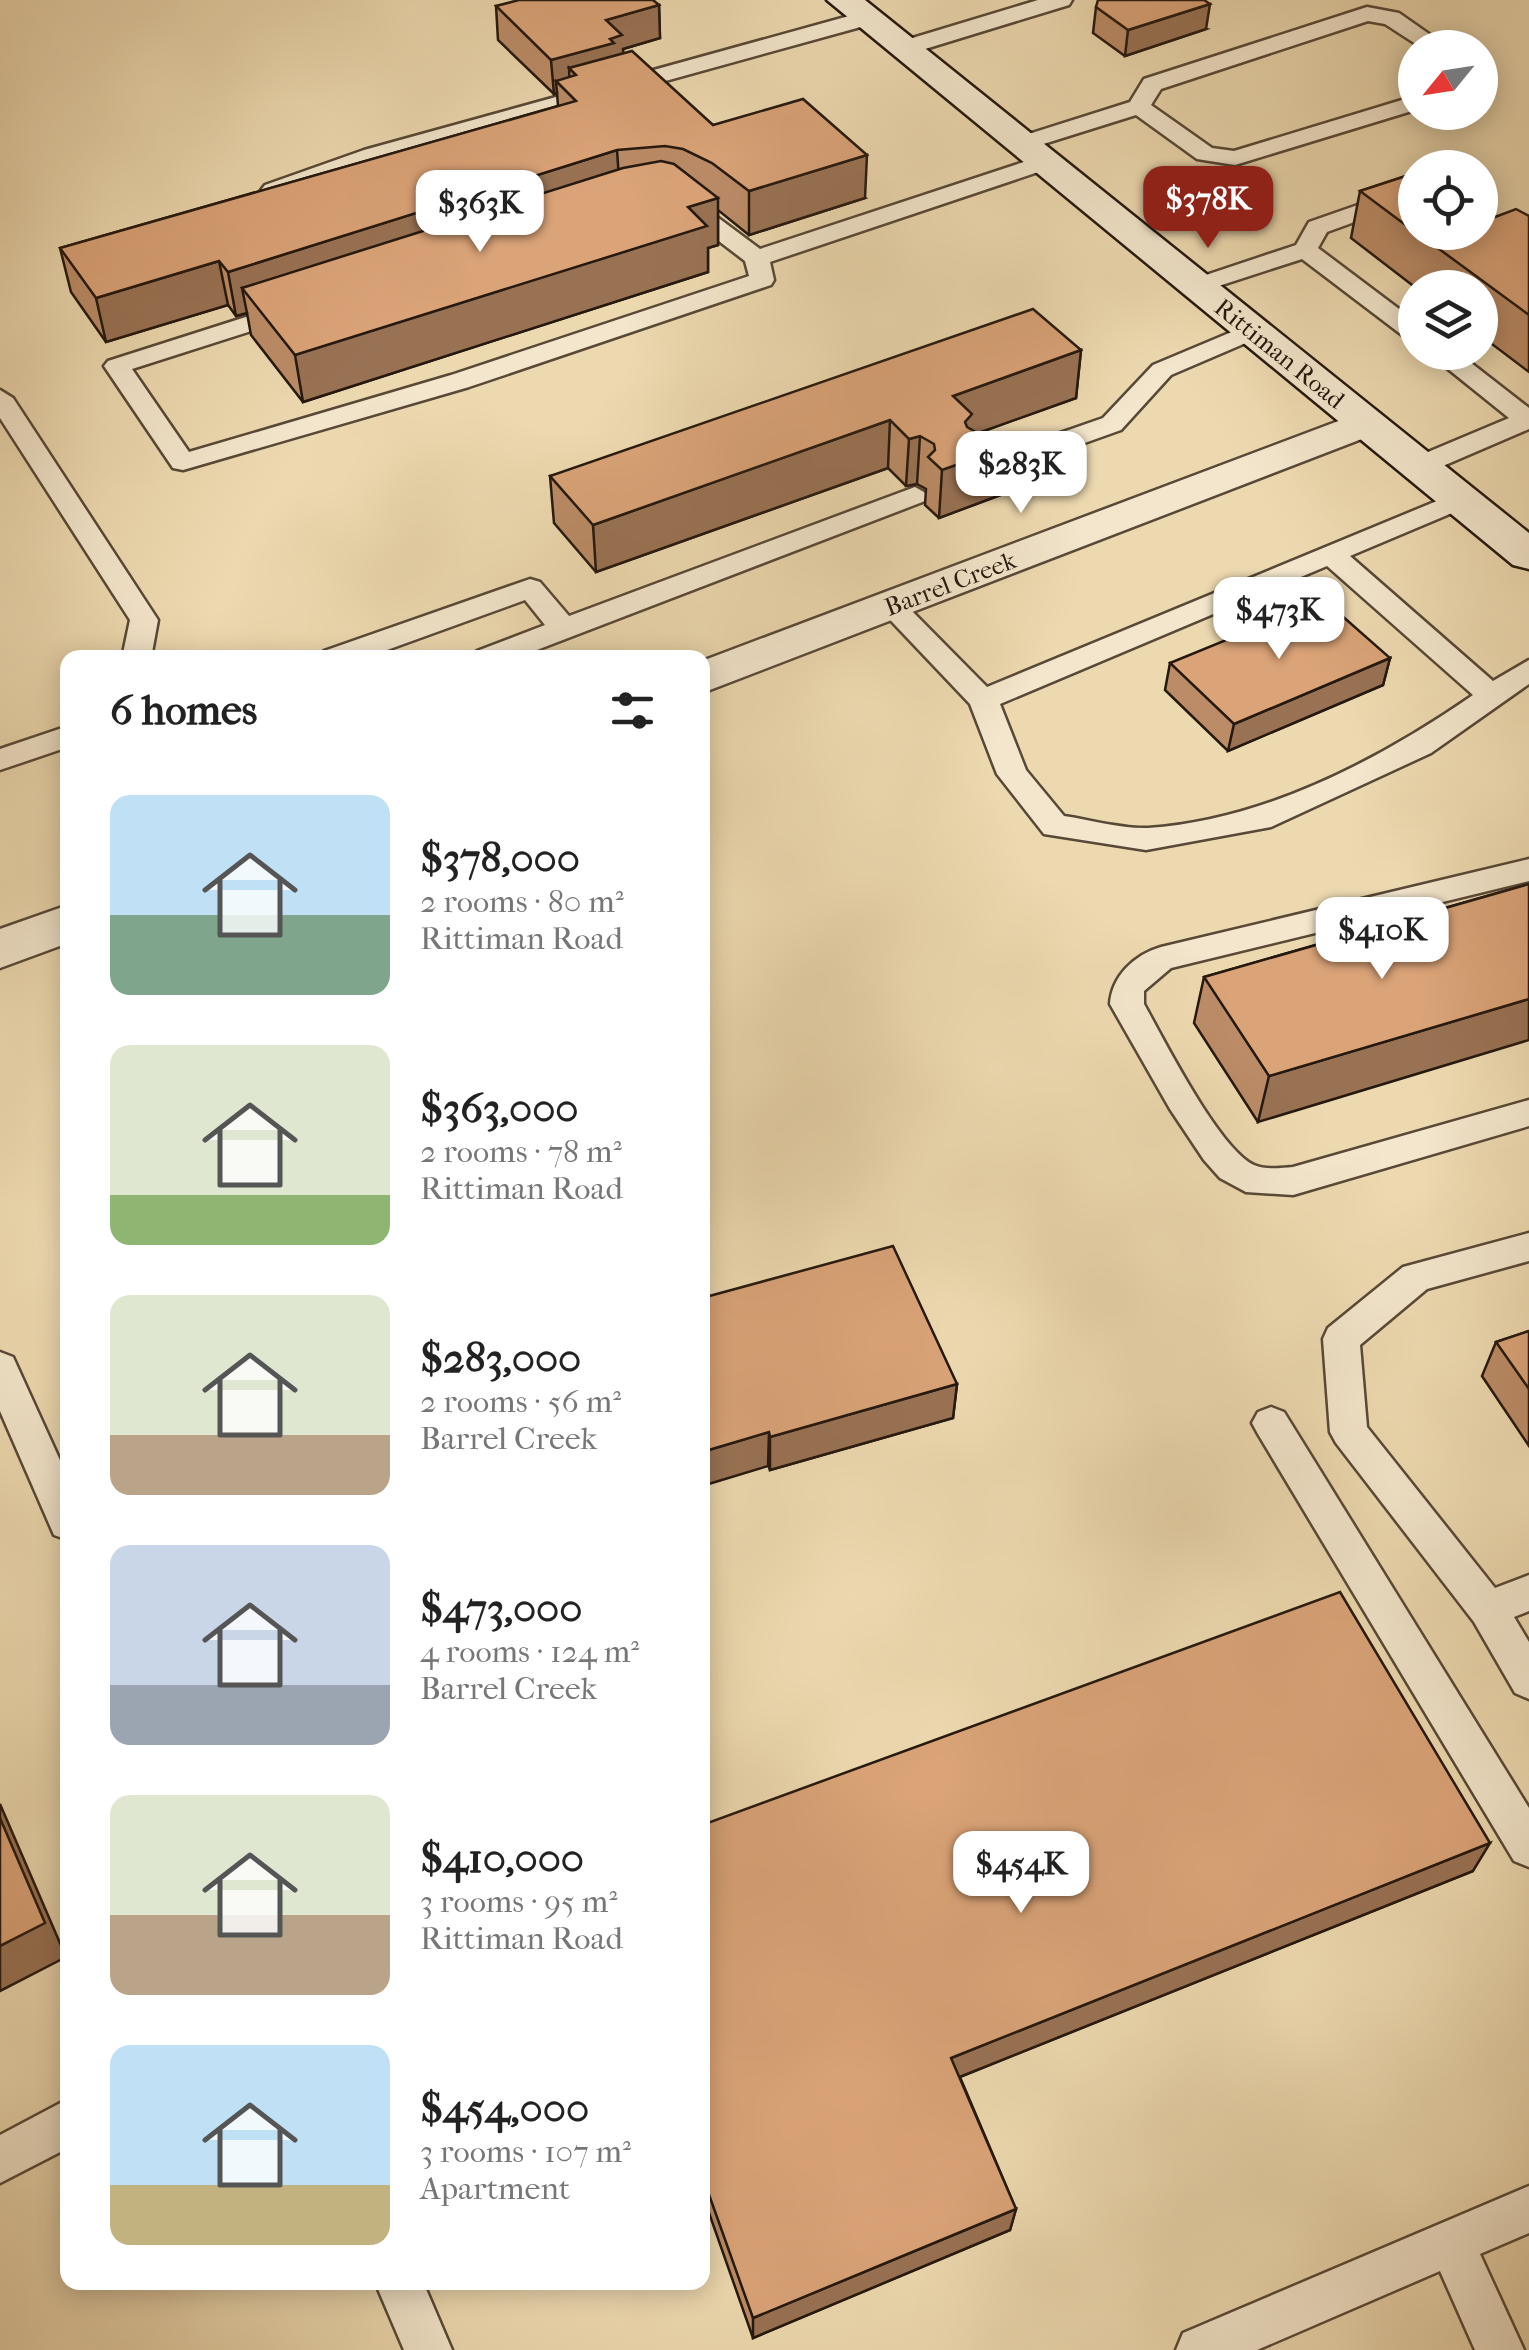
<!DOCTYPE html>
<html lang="en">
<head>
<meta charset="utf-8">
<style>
	:root { --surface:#fff; --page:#f6f6f6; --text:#222; --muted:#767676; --accent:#8f2418 }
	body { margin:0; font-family:"IM FELL French Canon",serif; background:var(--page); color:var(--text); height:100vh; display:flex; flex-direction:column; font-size:38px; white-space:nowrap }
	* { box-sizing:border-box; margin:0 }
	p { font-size:32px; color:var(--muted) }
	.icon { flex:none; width:55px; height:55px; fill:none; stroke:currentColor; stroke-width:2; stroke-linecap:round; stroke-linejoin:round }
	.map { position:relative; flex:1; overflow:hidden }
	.panel { position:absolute; left:60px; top:650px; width:650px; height:1640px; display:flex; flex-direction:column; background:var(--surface); border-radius:20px; box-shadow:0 5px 25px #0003 }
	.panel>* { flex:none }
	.needle { width:65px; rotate:240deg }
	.buttons { position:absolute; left:1398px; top:30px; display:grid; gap:20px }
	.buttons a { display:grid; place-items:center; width:100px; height:100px; border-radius:50%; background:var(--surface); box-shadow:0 5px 25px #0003; font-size:50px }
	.price { position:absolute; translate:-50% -85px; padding:0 22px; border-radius:20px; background:#fff; color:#222; font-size:32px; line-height:65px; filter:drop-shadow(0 2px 5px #0008) }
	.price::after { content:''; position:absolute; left:50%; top:60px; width:30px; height:22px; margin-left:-15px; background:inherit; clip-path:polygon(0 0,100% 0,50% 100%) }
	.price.selected { background:var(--accent); color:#fff }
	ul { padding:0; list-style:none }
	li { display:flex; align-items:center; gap:30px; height:250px; padding:0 50px }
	li span { display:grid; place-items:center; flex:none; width:280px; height:200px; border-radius:20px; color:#555 }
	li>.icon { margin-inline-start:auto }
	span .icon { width:120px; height:120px; fill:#fffc; stroke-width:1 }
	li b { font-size:42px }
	h2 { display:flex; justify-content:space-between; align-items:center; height:120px; padding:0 50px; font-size:42px }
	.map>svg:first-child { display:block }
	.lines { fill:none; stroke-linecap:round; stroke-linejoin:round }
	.service-casing { stroke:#574837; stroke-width:5 }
	.minor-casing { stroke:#574837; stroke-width:5 }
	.secondary-casing { stroke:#25180f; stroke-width:5 }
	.service { fill:#f3e6cc; fill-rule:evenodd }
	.minor { fill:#f3e6cc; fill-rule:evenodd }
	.secondary { fill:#f3e6cc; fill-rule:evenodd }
	.wall { fill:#bb8c67; stroke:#25180f; stroke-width:2.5 }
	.shaded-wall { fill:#997254; stroke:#25180f; stroke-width:2.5 }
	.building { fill:#daa378; stroke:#25180f; stroke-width:2.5 }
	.labels { text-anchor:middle; stroke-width:8; stroke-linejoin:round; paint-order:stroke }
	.far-street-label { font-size:25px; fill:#25180f; stroke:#f3e6cc }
</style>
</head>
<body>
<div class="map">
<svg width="1529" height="2350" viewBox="0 0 1529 2350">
	<rect width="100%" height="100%" fill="#edd9b0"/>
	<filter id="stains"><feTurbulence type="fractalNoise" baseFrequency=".002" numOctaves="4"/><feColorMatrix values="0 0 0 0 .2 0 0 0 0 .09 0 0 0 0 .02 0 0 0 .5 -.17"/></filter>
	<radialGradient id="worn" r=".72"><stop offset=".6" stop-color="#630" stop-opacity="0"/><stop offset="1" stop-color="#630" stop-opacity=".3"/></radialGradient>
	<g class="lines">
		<defs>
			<g id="service">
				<path d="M1038,0H1072L1069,5L912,53L904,55L893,48L896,43Z"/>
				<path d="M1367,7L1399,13L1449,48H1422L1385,24L1368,21L1161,89L1151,105L1212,148L1234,151L1415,96V110L1235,165L1197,159L1136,115L1021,151L1009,144L1013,139L1130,102L1144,79Z"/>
				<path d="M867,11L875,13L878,18L875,23L380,160L281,195H265L261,190L265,185L364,150Z"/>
				<path d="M1045,155L1057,162L1053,167L770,262L774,280L771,285L469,387L183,470L173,468L104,366L108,361L283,305H301L305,310L301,315L132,369L189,452L451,375L749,276L745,261L673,206L669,201L673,196H689L760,249Z"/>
				<path d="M1415,185V200L1327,232L1318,248L1415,321V341L1406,338L1302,259L1197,293L1185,286L1188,281L1296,245L1309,222Z"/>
				<path d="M1253,323L1266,331L1262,336L1171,375L1121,430L989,477L979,479L965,471L969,465L1103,418L1153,365Z"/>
				<path d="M1427,352H1457L1529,408V429L1429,472H1409L1406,466L1409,460L1509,418Z"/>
				<path d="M0,390L13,398L158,620L151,658H122L130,620L0,418Z"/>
				<path d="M915,487L929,495L925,501L516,658H473L477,651L545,625L525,600L365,658H320L324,651L530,579L540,582L569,616Z"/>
				<path d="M1461,491L1475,499L1471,505L1350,556L1493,681L1529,660V684L1431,753L1271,827L1146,850L1044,834L997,774L970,704L877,606L881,600H901L987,687ZM1327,566L1473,695C1379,760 1265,820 1148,828C1122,829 1091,820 1064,816L1026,770L1000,704Z"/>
				<path d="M68,726V747L0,770V749Z"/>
				<path d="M1529,859V881L1171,968L1144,991V1004C1164,1040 1219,1149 1254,1165C1265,1170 1281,1168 1293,1167L1529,1100V1126L1293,1195L1246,1192L1220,1178L1204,1160L1170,1109L1110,1004C1112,976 1134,955 1161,947Z"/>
				<path d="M1529,1233V1261L1427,1289L1360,1345L1367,1427L1495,1588L1529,1575V1611L1514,1617L1529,1642V1699L1515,1693L1474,1622L1336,1443L1330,1432L1323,1339L1328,1328L1403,1267Z"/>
				<path d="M0,1352L13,1357L68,1478V1540L54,1535L0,1411Z"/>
				<path d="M1271,1407L1284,1412L1529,1808V1867L1514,1861L1258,1434L1252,1423L1258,1412Z"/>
				<path d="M68,2099V2148L0,2183V2135Z"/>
				<path d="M1529,2186V2233L1480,2254L1524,2350H1475L1440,2271L1257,2350H1176L1183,2333Z"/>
				<path d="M375,2282H423L452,2350H404Z"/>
			</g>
			<g id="minor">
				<path d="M1365,411L1380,414L1386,423L1380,432L702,693V661Z"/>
				<path d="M68,905V943L0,968V929Z"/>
			</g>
			<path id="secondary" d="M827,0H865L1529,533V569L1513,565Z"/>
		</defs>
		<use href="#service" class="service-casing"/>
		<use href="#minor" class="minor-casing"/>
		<use href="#secondary" class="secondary-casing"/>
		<use href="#service" class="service"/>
		<use href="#minor" class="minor"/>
		<use href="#secondary" class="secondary"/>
	</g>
	<g class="wall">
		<path d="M659,5L660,38L623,49V53L713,125L865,198L749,235L718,210V245L708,248V272L303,402L251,335L247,313L236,316L228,305L106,342L71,292L60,248L558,106L557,93L554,94L498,40L496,6Z"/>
		<path d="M1096,7L1206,29L1125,56L1093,33Z"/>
		<path d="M1415,173V232H1480L1495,217L1529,216V372L1480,335V288H1416L1351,238L1360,191Z"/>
		<path d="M1081,350L1076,398L978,433L1003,494L939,518L925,505L926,489L917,484L906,486L888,468L596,572L554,523L550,476Z"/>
		<path d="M1390,658L1383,685L1228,751L1165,690L1170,663Z"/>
		<path d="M1529,884L1258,1122L1194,1023L1204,977Z"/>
		<path d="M702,1298L957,1384L953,1418L770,1470Z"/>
		<path d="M1529,1331V1446L1482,1376L1496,1342Z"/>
		<path d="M702,1825L1473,1871L960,2077L1016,2209L1010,2230L753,2338L702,2193Z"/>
	</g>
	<g class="shaded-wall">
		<path d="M1210,4L1206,29L1125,56L1128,30Z"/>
		<path d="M659,5L660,38L623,49L624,69L576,75L569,68L570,89L556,81L557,93L554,94L551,60L606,20Z"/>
		<path d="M617,150L620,193L242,288L247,313L236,316L228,272Z"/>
		<path d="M867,155L865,198L749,235V191Z"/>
		<path d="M718,198V245L708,248V272L303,402L295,355L688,207Z"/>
		<path d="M219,261L228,305L106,342L96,298Z"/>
		<path d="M1081,350L1076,398L970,436L1007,447L1003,494L939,518L942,470L953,396Z"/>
		<path d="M890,420L888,468L596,572L593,525Z"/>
		<path d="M920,436L917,484L906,486L909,439Z"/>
		<path d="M1390,658L1383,685L1228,751L1234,724Z"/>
		<path d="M1529,999V1040L1258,1122L1269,1076Z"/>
		<path d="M957,1384L953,1418L770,1470V1437Z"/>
		<path d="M769,1432L768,1466L702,1486V1452Z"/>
		<path d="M0,1804L66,1957L0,1991Z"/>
		<path d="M1490,1843L1473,1871L947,2082L951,2058Z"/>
		<path d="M1016,2209L1010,2230L753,2338V2318Z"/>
	</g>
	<g class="building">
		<path d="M519,0H653L659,5L606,20L622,35L610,39L614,43L551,60L496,6Z"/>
		<path d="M1098,0H1204L1210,4L1128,30L1096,7Z"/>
		<path d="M632,51L713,125L803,99L867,155L749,191L712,163L683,149L665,146L617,150L228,272L219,261L96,298L60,248L576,101L556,81L576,75L569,68Z"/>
		<path d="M661,161L674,164L718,198L688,207L707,226L295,355L242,288L623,168Z"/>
		<path d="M1415,173V232L1360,191Z"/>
		<path d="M1480,206L1495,217L1516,209L1529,216V315L1416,232H1480Z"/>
		<path d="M1033,309L1081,350L953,396L972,414L965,422L967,427L981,435L993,433L1007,447L942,470L928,457L935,450L934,444L920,436L909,439L890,420L593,525L550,476Z"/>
		<path d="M1324,600L1390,658L1234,724L1170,663Z"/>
		<path d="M1529,884V999L1269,1076L1204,977Z"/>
		<path d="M893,1246L957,1384L770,1437L769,1432L702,1452V1298Z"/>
		<path d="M1529,1331V1389L1496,1342Z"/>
		<path d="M1340,1592L1490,1843L951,2058L1016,2209L753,2318L702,2175V1825Z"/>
		<path d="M0,1818L45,1923L0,1946Z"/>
	</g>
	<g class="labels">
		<g class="far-street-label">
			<text transform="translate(1280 353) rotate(39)" y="9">Rittiman Road</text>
			<text transform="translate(950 583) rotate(-21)" y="9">Barrel Creek</text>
		</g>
	</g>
	<rect width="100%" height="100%" filter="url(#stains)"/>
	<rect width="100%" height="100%" fill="url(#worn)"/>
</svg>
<div class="buttons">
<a><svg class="needle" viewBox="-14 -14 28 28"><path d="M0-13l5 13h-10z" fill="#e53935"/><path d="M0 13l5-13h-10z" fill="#767676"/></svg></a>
<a><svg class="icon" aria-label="locate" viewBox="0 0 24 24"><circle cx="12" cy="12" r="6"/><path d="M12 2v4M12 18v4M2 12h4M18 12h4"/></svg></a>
<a><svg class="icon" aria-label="layers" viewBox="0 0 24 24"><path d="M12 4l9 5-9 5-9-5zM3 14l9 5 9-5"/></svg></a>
</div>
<b class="price selected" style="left:1208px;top:251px">$378K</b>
<b class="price" style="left:480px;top:255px">$363K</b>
<b class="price" style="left:1021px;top:516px">$283K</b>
<b class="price" style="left:1279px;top:662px">$473K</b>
<b class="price" style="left:1382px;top:982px">$410K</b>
<b class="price" style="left:1021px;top:1916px">$454K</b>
<section class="panel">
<h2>6 homes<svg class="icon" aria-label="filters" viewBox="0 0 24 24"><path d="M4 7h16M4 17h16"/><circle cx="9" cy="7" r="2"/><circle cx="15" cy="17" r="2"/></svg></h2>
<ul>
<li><span style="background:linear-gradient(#bfe0f5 60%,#7fa58c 0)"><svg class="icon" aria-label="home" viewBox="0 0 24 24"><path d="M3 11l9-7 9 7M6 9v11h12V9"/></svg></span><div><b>$378,000</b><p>2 rooms · 80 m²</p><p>Rittiman Road</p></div></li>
<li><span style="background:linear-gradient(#dfe7d0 75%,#8fb573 0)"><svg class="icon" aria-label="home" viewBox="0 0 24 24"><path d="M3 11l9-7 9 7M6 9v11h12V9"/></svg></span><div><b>$363,000</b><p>2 rooms · 78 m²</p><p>Rittiman Road</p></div></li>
<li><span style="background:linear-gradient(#dfe7d0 70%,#b9a48a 0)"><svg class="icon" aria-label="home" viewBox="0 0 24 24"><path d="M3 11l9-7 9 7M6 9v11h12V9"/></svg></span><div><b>$283,000</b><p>2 rooms · 56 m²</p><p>Barrel Creek</p></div></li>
<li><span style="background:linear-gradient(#c9d6e8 70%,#9aa5b1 0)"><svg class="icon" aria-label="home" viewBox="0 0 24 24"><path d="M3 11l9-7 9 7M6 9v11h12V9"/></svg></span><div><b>$473,000</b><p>4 rooms · 124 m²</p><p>Barrel Creek</p></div></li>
<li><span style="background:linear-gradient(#dfe7d0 60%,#b9a48a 0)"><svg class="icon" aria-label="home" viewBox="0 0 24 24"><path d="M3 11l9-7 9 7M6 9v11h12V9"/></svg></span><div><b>$410,000</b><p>3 rooms · 95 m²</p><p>Rittiman Road</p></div></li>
<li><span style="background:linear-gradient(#bfe0f5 70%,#c2b280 0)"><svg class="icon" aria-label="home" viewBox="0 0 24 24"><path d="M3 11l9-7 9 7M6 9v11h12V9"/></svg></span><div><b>$454,000</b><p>3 rooms · 107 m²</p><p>Apartment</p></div></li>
</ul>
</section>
</div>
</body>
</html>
